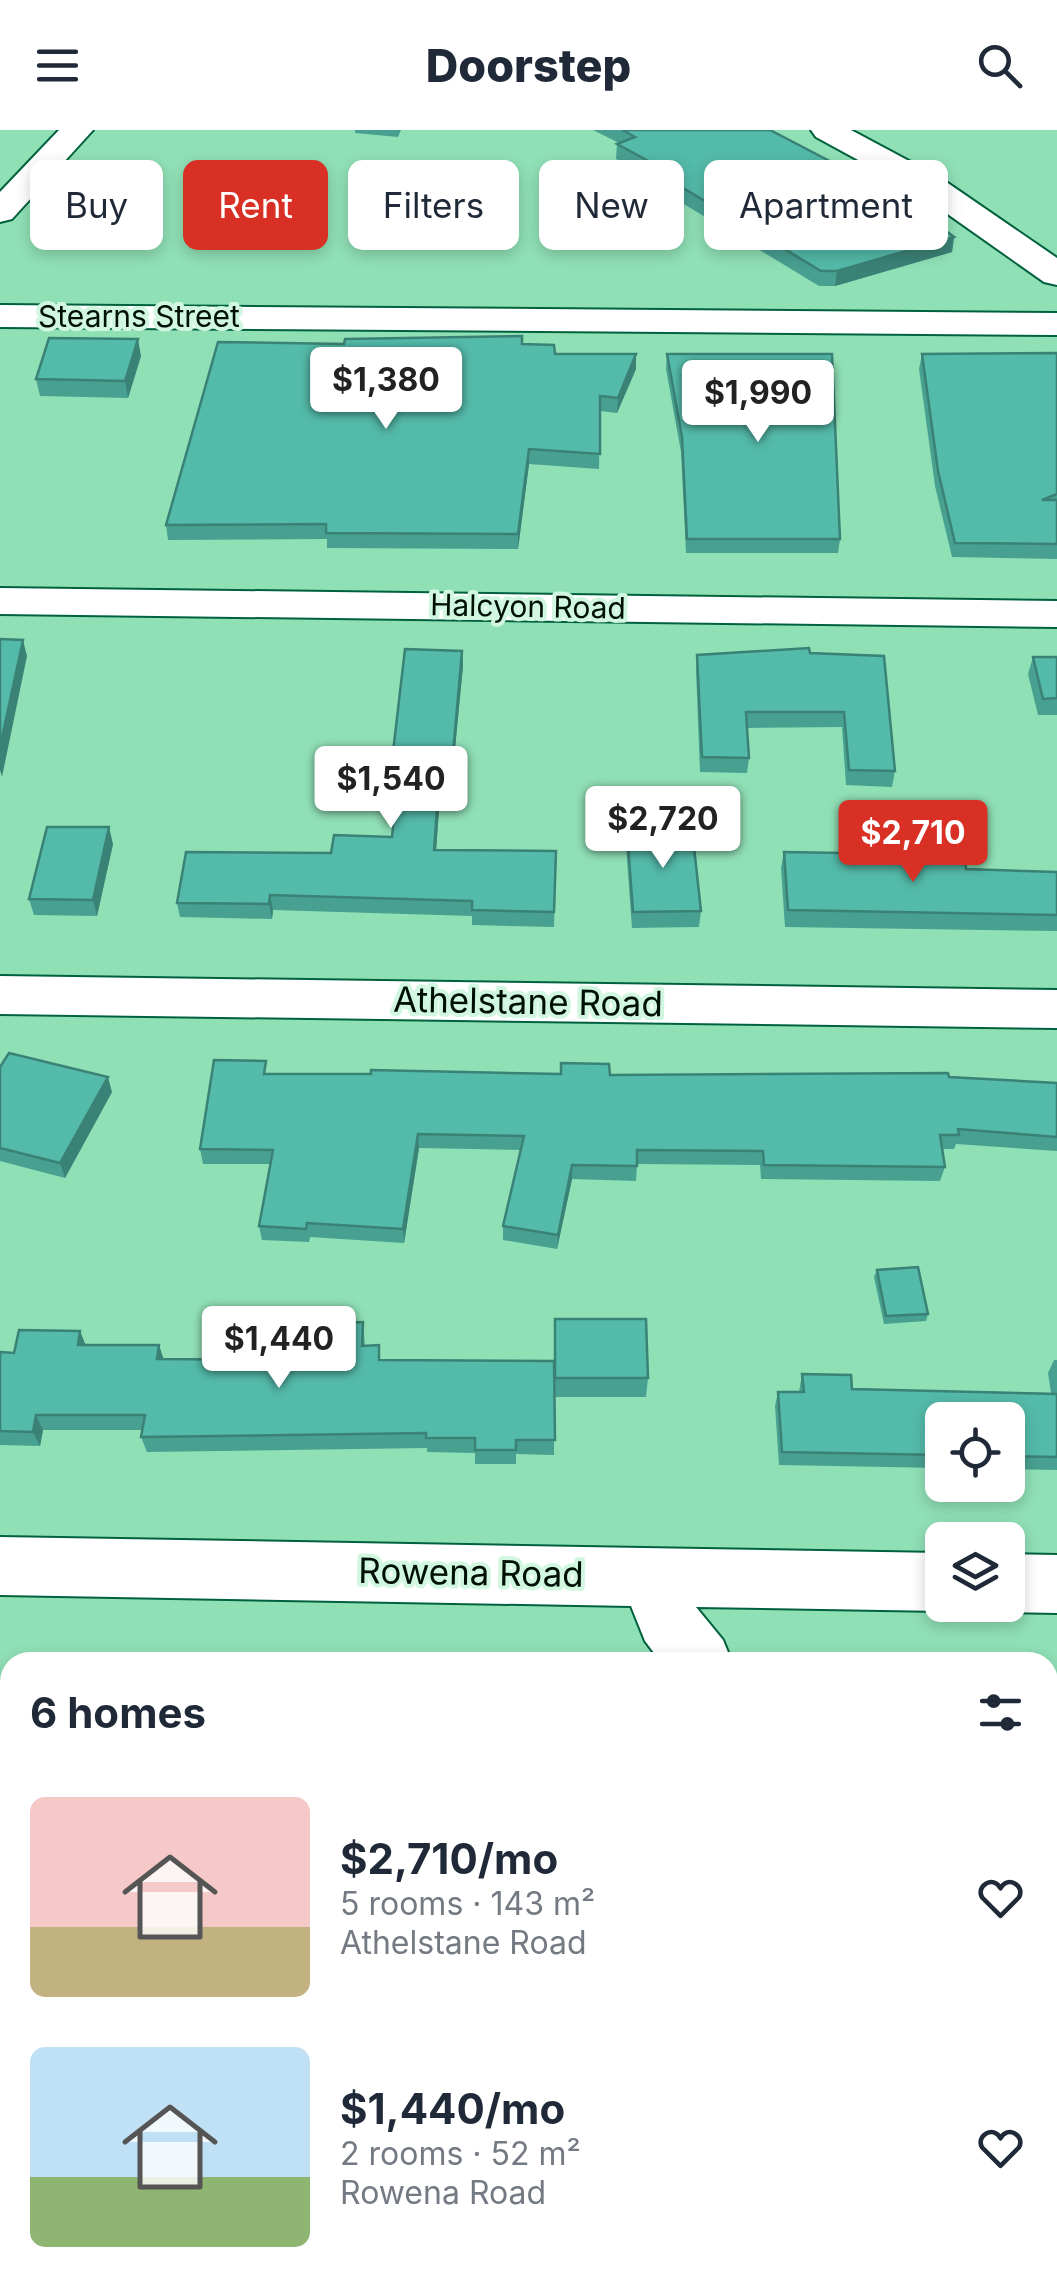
<!DOCTYPE html>
<html lang="en">
<head>
<meta charset="utf-8">
<style>
	:root { --surface:#fff; --page:#f2f2f3; --text:#1f2937; --muted:#747a83; --accent:#d93025 }
	body { margin:0; font-family:Inter,sans-serif; background:var(--page); color:var(--text); height:100vh; display:flex; flex-direction:column; font-size:38px; white-space:nowrap }
	* { box-sizing:border-box; margin:0 }
	p { font-size:32px; color:var(--muted) }
	.icon { flex:none; width:55px; height:55px; fill:none; stroke:currentColor; stroke-width:2; stroke-linecap:round; stroke-linejoin:round }
	.map { position:relative; flex:1; overflow:hidden }
	.side { position:absolute; left:0px; top:1522px; width:1058px; height:642px; display:flex; flex-direction:column; background:var(--surface); border-radius:30px 30px 0 0; box-shadow:0 5px 15px #0003 }
	.side>* { flex:none }
	.guide { position:absolute; left:30px; top:30px; width:998px; height:90px; display:flex; gap:20px }
	.buttons { position:absolute; left:925px; top:1272px; display:grid; gap:20px }
	.buttons a { display:grid; place-items:center; width:100px; height:100px; border-radius:15px; background:var(--surface); box-shadow:0 5px 15px #0003; font-size:50px }
	.price { position:absolute; translate:-50% -85px; padding:0 22px; border-radius:10px; background:#fff; color:#222; font-size:32px; line-height:65px; filter:drop-shadow(0 2px 5px #0008) }
	.price::after { content:''; position:absolute; left:50%; top:60px; width:30px; height:22px; margin-left:-15px; background:inherit; clip-path:polygon(0 0,100% 0,50% 100%) }
	.price.on { background:var(--accent); color:#fff }
	ul { padding:0; list-style:none }
	li { display:flex; align-items:center; gap:30px; height:250px; padding:0 30px }
	li span { display:grid; place-items:center; flex:none; width:280px; height:200px; border-radius:15px; color:#555 }
	li>.icon { margin-inline-start:auto }
	span .icon { width:120px; height:120px; fill:#fffc; stroke-width:1 }
	li b { font-size:42px }
	h2 { display:flex; justify-content:space-between; align-items:center; height:120px; padding:0 30px; font-size:42px }
	.pill { padding:0 35px; border-radius:15px; background:var(--surface); box-shadow:0 5px 15px #0003; font-size:35px; line-height:90px }
	.pill.on { background:var(--accent); color:#fff }
	header { display:flex; justify-content:space-between; align-items:center; height:130px; padding:0 30px; background:var(--surface); font-size:45px; font-weight:800 }
	.map>svg:first-child { display:block }
	.lines { fill:none; stroke-linecap:round; stroke-linejoin:round }
	.minor-casing { stroke:#00613e; stroke-width:4 }
	.minor { fill:#fff; fill-rule:evenodd }
	.wall { fill:#48a091 }
	.shaded-wall { fill:#3b8276 }
	.building { fill:#54baa9; stroke:#3b8276; stroke-width:2.5 }
	.labels { text-anchor:middle; stroke-width:8; stroke-linejoin:round; paint-order:stroke }
	.far-street-label { font-size:30px; fill:#001006; stroke:#d1f7e1 }
	.street-label { font-size:35px; fill:#001006; stroke:#d1f7e1 }
</style>
</head>
<body>
<header><svg class="icon" aria-label="menu" viewBox="0 0 24 24"><path d="M4 6h16M4 12h16M4 18h16"/></svg>Doorstep<svg class="icon" aria-label="search" viewBox="0 0 24 24"><circle cx="10" cy="10" r="6"/><path d="M15 15l6 6"/></svg></header>
<div class="map">
<svg width="1057" height="2163" viewBox="0 0 1057 2163">
	<rect width="100%" height="100%" fill="#90e0b6"/>
	<g class="lines">
		<defs>
			<g id="minor">
				<path d="M59,0H93L12,89L0,92V62Z"/>
				<path d="M811,0H851L939,47L1057,128V155L1044,152L915,61L816,7Z"/>
				<path d="M0,175L1057,183V205L0,197Z"/>
				<path d="M0,458L1057,471V497L0,484Z"/>
				<path d="M0,846L1057,860V898L0,884Z"/>
				<path d="M0,1407L942,1423V1475H958L942,1481L696,1477L723,1510L732,1532H661L645,1511L631,1476L0,1465Z"/>
				<path d="M1008,1424L1057,1425V1483L1008,1482L989,1475H1008Z"/>
				<path d="M10,2113V2155H47L44,2163H0V2117Z"/>
				<path d="M1048,2120L1057,2124V2163H1002L1000,2155H1048Z"/>
				<path d="M252,2155H330L332,2163H254Z"/>
			</g>
		</defs>
		<use href="#minor" class="minor-casing"/>
		<use href="#minor" class="minor"/>
	</g>
	<g class="wall">
		<path d="M355,0H401L398,7L355,3Z"/>
		<path d="M593,0H770L954,107L952,122L835,156H819L669,65L670,58L616,29L617,14L619,13Z"/>
		<path d="M344,214H522L555,224L636,239L617,283L600,281L599,339L529,334L518,419L327,418V409L168,410L166,395Z"/>
		<path d="M1057,223V429L952,427L935,356L919,239L922,224Z"/>
		<path d="M667,224L840,409L838,423H686L681,322L666,239Z"/>
		<path d="M141,226L128,268L40,266L36,249Z"/>
		<path d="M462,521L463,536L453,639H442L436,720L556,721L554,797L472,795V786L273,780L272,789L180,787L177,773L331,723L392,707L399,637H394L393,622Z"/>
		<path d="M810,523L895,641L892,657L846,655L842,597L747,598L749,628L747,643L700,642L696,540L697,525Z"/>
		<path d="M1033,527H1057V585H1038L1028,544Z"/>
		<path d="M627,700L701,781L699,797L632,798L626,716Z"/>
		<path d="M113,714L97,786L34,785L29,769Z"/>
		<path d="M784,722L966,739L1057,742V801L785,797L781,738Z"/>
		<path d="M0,937L112,962L65,1048L0,1031Z"/>
		<path d="M268,944L949,947L1057,953V1021L956,1014L954,1019H942L945,1037L940,1051L761,1049L760,1035L637,1034L636,1051L572,1049L557,1119L503,1110V1096L521,1020L419,1018L404,1113L310,1107L309,1112L262,1110L259,1096L270,1034H203L200,1019Z"/>
		<path d="M877,1140L928,1184L926,1191L884,1194L874,1147Z"/>
		<path d="M555,1189L648,1248L646,1267H555Z"/>
		<path d="M363,1192L365,1216L381,1230L554,1231V1325L516,1324V1334H475V1323L427,1322V1318L147,1322L141,1307L142,1300H43L40,1316L0,1315V1222L14,1223L80,1201L85,1215L163,1230H283L308,1216Z"/>
		<path d="M1054,1230H1057V1340L1008,1339V1290H942V1338L779,1335L775,1276L778,1262H799L802,1244L852,1259L1051,1263L1048,1243Z"/>
		<path d="M1048,1569L1057,1570V1702L1056,1694L1048,1693Z"/>
		<rect x="0" y="1669" width="10" height="203"/>
	</g>
	<g class="shaded-wall">
		<path d="M954,107L952,122L835,156L837,141Z"/>
		<path d="M138,209L141,226L128,268L125,251Z"/>
		<path d="M636,224V239L617,283L618,268Z"/>
		<path d="M529,319V334L518,419V404Z"/>
		<path d="M23,510L27,526L2,647L0,640V617Z"/>
		<path d="M462,521L463,536L453,639V624Z"/>
		<path d="M441,624L442,639L435,735L434,720Z"/>
		<path d="M109,697L113,714L97,786L93,770Z"/>
		<path d="M270,765L273,780L272,789L269,774Z"/>
		<path d="M108,947L112,962L65,1048L60,1033Z"/>
		<path d="M418,1004L419,1018L404,1113L403,1099Z"/>
		<path d="M572,1035V1049L557,1119L558,1105Z"/>
		<path d="M80,1201L86,1216L78,1215Z"/>
		<path d="M159,1215L164,1230L157,1229Z"/>
		<path d="M36,1285L43,1300L40,1316L33,1302Z"/>
	</g>
	<g class="building">
		<path d="M622,0H770L910,73L954,107L837,141H821L670,50L678,47L617,14L635,7Z"/>
		<path d="M522,206V214L554,215L555,224H636L618,268L600,266V324L529,319L518,404L326,403V394L166,395L218,212L344,214L345,209Z"/>
		<path d="M49,208L138,209L125,251L36,249Z"/>
		<path d="M1057,223V364L1042,370H1057V414L955,413L938,341L922,224Z"/>
		<path d="M667,224H832L840,409H687L682,307Z"/>
		<path d="M0,509L23,510L0,617Z"/>
		<path d="M809,518L810,523L884,526L895,641L849,640L844,582H746L749,628L702,627L697,525Z"/>
		<path d="M405,519L462,521L453,624H441L434,720L556,721L554,782L472,780V771L270,765L269,774L177,773L186,722L331,723L334,705L392,707L400,622H393Z"/>
		<path d="M1033,527H1057V568L1043,569Z"/>
		<path d="M47,697H109L93,770L29,769Z"/>
		<path d="M692,699L701,781L633,782L627,700Z"/>
		<path d="M784,722L965,725L966,739L1057,742V785L788,780Z"/>
		<path d="M9,923L108,947L60,1033L0,1018V937Z"/>
		<path d="M214,930L266,931L264,944H371V940L561,944V933L609,934L610,945L948,943L949,947L1057,953V1007L958,999L959,1005H940L945,1037L764,1035L763,1021L637,1020V1036L572,1035L558,1105L503,1096L524,1006L418,1004L403,1099L307,1093L306,1099L259,1096L273,1020L200,1019Z"/>
		<path d="M918,1137L928,1184L886,1186L877,1140Z"/>
		<path d="M555,1189H646L648,1248H555Z"/>
		<path d="M363,1192L362,1216L379,1215V1230L554,1231L555,1310H516V1320H475V1308H426V1303L141,1307L145,1285H36L33,1302L0,1301V1222L14,1223L19,1200L80,1201L78,1215H159L157,1229L283,1230V1217L308,1216V1194Z"/>
		<path d="M802,1244L851,1245L852,1259L1057,1264V1327L1008,1326V1290H942V1325L782,1322L778,1262H804Z"/>
		<path d="M1048,1569L1057,1570V1684L1048,1682Z"/>
		<rect x="0" y="1669" width="10" height="188"/>
		<path d="M440,2155H664L667,2163H443Z"/>
	</g>
	<g class="labels">
		<g class="far-street-label">
			<text x="139" y="197">Stearns Street</text>
			<text transform="translate(528 477) rotate(1)" y="10">Halcyon Road</text>
		</g>
		<g class="street-label">
			<text transform="translate(528 872) rotate(1)" y="12">Athelstane Road</text>
			<text transform="translate(471 1443) rotate(1)" y="12">Rowena Road</text>
		</g>
	</g>
</svg>
<div class="buttons">
<a><svg class="icon" aria-label="locate" viewBox="0 0 24 24"><circle cx="12" cy="12" r="6"/><path d="M12 2v4M12 18v4M2 12h4M18 12h4"/></svg></a>
<a><svg class="icon" aria-label="layers" viewBox="0 0 24 24"><path d="M12 4l9 5-9 5-9-5zM3 14l9 5 9-5"/></svg></a>
</div>
<b class="price" style="left:386px;top:302px">$1,380</b>
<b class="price" style="left:758px;top:315px">$1,990</b>
<b class="price" style="left:391px;top:701px">$1,540</b>
<b class="price" style="left:663px;top:741px">$2,720</b>
<b class="price on" style="left:913px;top:755px">$2,710</b>
<b class="price" style="left:279px;top:1261px">$1,440</b>
<div class="guide">
<a class="pill">Buy</a>
<a class="pill on">Rent</a>
<a class="pill">Filters</a>
<a class="pill">New</a>
<a class="pill">Apartment</a>
</div>
<section class="side">
<h2>6 homes<svg class="icon" aria-label="filters" viewBox="0 0 24 24"><path d="M4 7h16M4 17h16"/><circle cx="9" cy="7" r="2"/><circle cx="15" cy="17" r="2"/></svg></h2>
<ul>
<li><span style="background:linear-gradient(#f6c9c9 65%,#c2b280 0)"><svg class="icon" aria-label="home" viewBox="0 0 24 24"><path d="M3 11l9-7 9 7M6 9v11h12V9"/></svg></span><div><b>$2,710/mo</b><p>5 rooms · 143 m²</p><p>Athelstane Road</p></div><svg class="icon" aria-label="heart" viewBox="0 0 24 24"><path d="M12 20l-8-8c-3-5 5-10 8-4 3-6 11-1 8 4z"/></svg></li>
<li><span style="background:linear-gradient(#bfe0f5 65%,#8fb573 0)"><svg class="icon" aria-label="home" viewBox="0 0 24 24"><path d="M3 11l9-7 9 7M6 9v11h12V9"/></svg></span><div><b>$1,440/mo</b><p>2 rooms · 52 m²</p><p>Rowena Road</p></div><svg class="icon" aria-label="heart" viewBox="0 0 24 24"><path d="M12 20l-8-8c-3-5 5-10 8-4 3-6 11-1 8 4z"/></svg></li>
</ul>
</section>
</div>
</body>
</html>
